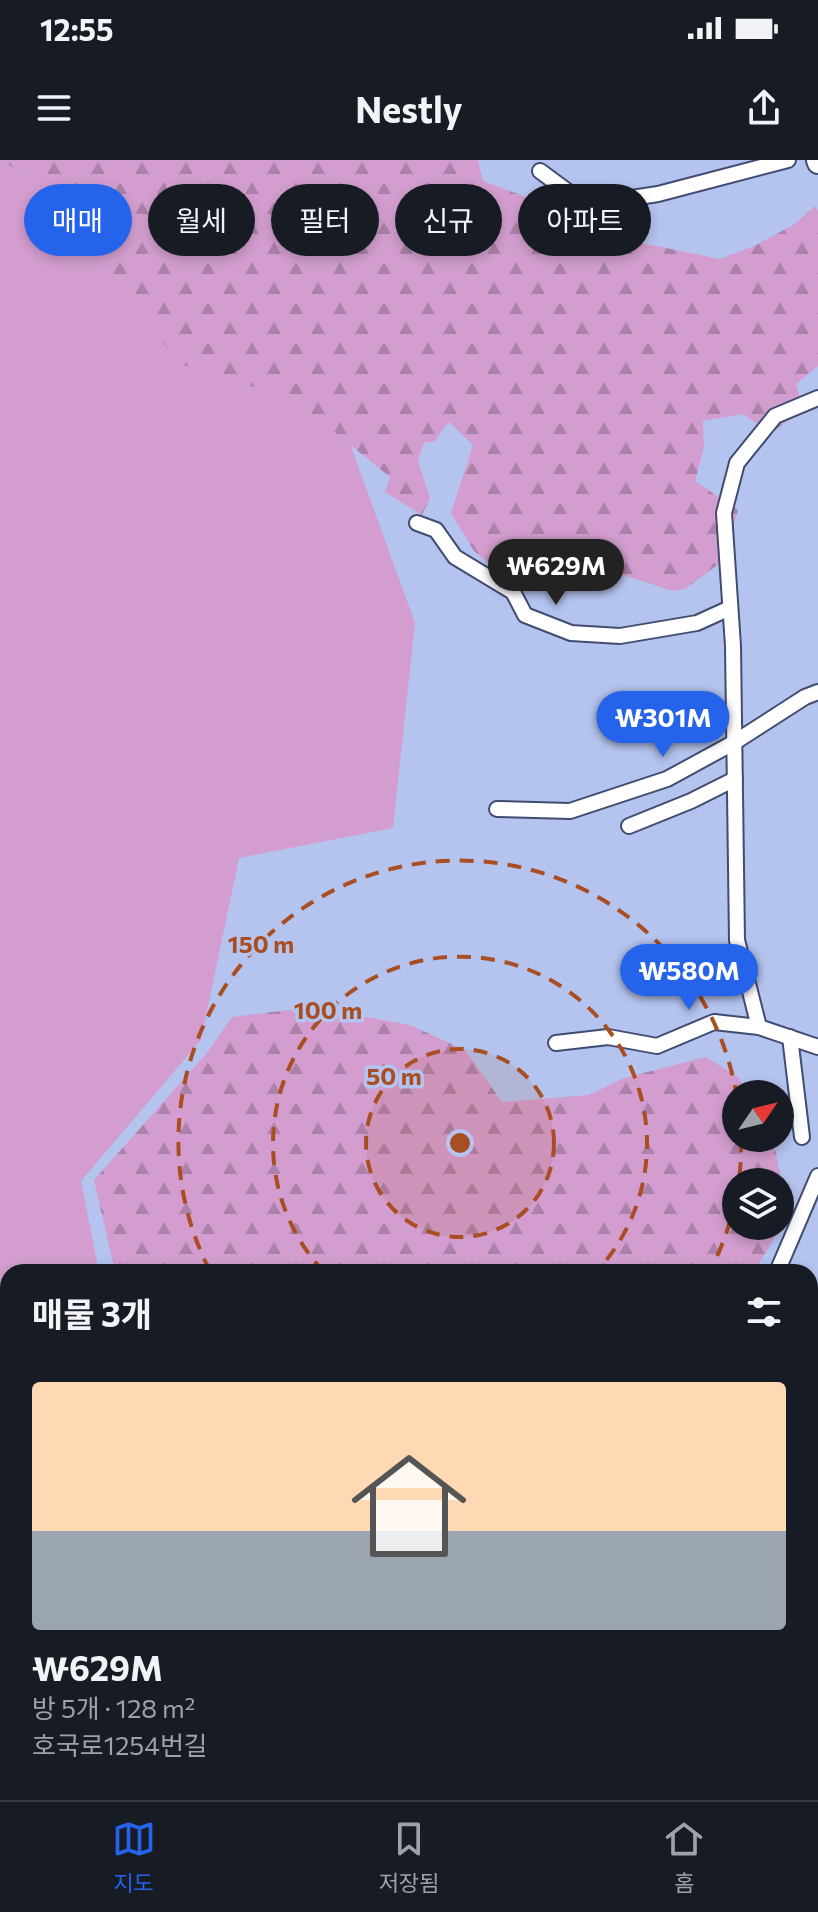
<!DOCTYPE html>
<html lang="ko">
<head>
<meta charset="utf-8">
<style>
	:root { --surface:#171b24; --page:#242831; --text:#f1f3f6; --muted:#9ea1a6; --line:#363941; --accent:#2563eb }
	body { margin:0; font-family:Commissioner,"Noto Sans KR",sans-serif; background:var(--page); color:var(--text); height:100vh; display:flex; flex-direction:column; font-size:30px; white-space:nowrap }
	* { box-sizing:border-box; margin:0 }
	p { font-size:26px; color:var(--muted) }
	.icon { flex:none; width:44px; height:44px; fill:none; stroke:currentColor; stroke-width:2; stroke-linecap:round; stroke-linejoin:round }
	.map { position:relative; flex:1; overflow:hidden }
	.details { position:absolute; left:0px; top:1104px; width:818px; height:536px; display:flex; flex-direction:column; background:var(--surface); border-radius:24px 24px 0 0; box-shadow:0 4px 12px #0003 }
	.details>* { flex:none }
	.top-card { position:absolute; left:24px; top:24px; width:770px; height:72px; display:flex; gap:16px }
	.needle { width:52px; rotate:55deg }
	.controls { position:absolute; left:722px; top:920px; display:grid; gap:16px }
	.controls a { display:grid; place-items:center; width:72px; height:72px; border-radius:50%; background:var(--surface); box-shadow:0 4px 12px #0003; font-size:40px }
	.price { position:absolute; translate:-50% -68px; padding:0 18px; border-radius:28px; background:var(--accent); color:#fff; font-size:26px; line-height:52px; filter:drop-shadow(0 2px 4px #0008) }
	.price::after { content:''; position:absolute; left:50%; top:48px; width:24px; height:18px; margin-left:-12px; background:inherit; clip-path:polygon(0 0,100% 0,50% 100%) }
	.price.active { background:#222; color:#fff }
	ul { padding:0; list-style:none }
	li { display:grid; align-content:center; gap:16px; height:424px; padding:0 32px }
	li+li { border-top:2px solid var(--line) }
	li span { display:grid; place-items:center; height:248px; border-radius:8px; color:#555 }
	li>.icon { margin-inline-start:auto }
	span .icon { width:144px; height:144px; fill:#fffc; stroke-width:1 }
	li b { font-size:34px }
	h2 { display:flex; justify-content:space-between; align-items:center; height:96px; padding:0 32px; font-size:34px }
	.tag { padding:0 28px; border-radius:36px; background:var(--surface); box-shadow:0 4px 12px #0003; font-size:28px; line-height:72px }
	.tag.active { background:var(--accent); color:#fff }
	.status { display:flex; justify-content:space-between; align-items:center; height:56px; padding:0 40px; background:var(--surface); direction:ltr }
	.status svg { height:22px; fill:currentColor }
	header { display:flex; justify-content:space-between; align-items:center; height:104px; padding:0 32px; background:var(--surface); font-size:36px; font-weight:700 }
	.menu { display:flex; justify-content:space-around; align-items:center; height:112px; border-top:2px solid var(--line); background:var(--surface); font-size:22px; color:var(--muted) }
	.menu a { display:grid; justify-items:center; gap:4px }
	.menu .active { color:var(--accent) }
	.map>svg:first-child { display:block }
	.green { fill:#d39ecf }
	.forest { fill:url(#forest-firs) }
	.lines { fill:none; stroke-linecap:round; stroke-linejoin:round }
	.stream { stroke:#2390a0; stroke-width:4 }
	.minor-casing { stroke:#404c71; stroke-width:18 }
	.highway-casing { stroke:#404c71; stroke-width:24 }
	.path { stroke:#717c9a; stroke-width:2; stroke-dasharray:2 6; stroke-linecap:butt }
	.minor { stroke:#fff; stroke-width:14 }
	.highway { stroke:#fff; stroke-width:20 }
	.ring { fill:none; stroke:#a94e22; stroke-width:4; stroke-dasharray:14 10 }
	.centre { fill:#a94e22; stroke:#b4c4ef; stroke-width:4 }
	.ring-label { font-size:24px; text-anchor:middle; font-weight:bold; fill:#a94e22; stroke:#b4c4ef; stroke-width:7; stroke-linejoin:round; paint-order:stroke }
</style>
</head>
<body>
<div class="status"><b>12:55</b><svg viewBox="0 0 49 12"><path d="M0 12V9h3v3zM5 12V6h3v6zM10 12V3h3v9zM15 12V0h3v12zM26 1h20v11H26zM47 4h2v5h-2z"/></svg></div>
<header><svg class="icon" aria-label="menu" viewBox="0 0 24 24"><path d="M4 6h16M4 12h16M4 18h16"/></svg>Nestly<svg class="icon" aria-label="share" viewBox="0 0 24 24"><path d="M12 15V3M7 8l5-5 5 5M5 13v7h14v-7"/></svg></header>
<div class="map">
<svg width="818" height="1640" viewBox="0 0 818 1640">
	<defs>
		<pattern id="forest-firs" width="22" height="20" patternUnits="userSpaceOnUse" patternTransform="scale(2)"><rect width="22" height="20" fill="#d39ecf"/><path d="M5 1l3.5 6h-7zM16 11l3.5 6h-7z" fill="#ac82aa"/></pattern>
	</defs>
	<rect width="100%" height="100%" fill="#b4c4ef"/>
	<path class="green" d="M0,0L30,17L180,203L295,240L350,284L415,463L393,668L239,698L201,880L81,1021L99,1112H8V1309H0Z"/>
	<g class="forest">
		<path d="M0,0H478L483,21L577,56L612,77L720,99L756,85L795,64L815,46L818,51V206L796,224L803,250L771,273L743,254L703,261L704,287L695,321L738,350L724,400L685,429L673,431L611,411L584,412L518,428L474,391L451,353L473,285L449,262L434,282H424L418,301L430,338L422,355L385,332L390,317L295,240L180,204L30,17Z"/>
		<path d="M313,847L410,865L465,890L502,942L589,935L624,918L706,897L738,917L750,934H736V978H773L785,1039L780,1060V1022H736V1066H779L776,1075L754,1112H115L94,1020L206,894L232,857Z"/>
		<path d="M8,1327V1451L0,1449V1328Z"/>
	</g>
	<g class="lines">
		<g class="stream">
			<path d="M810,1392L818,1389"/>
			<path d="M378,1640L381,1632"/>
		</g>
		<defs>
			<g id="minor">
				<path d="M540,11L586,45L658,34L788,0"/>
				<path d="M417,363L436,370L455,397L513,432L525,455L571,473L620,476L697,463L730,448"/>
				<path d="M497,649L570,651L667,619L735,582L805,537L818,532"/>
				<path d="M629,666L691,641L735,619"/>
				<path d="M759,867L737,780L733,486L724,353L737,303L775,256L818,238"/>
				<path d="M790,877L802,977"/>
				<path d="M556,883L608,877L657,886L714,862L759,867L818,887"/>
				<path d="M777,1112L818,1016"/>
				<path d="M810,1176L818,1155"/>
				<path d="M272,1632L296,1640"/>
				<path d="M805,1632L806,1640"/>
				<path d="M244,1640L253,1632"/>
				<path d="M422,1640L425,1632"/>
			</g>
			<path id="highway" d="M817,0L818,3"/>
		</defs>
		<use href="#minor" class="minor-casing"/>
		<use href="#highway" class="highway-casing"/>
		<g class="path">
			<path d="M810,1263L815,1255"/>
			<path d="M810,1290L818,1252"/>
			<path d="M810,1325L818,1319"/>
			<path d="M810,1351L818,1373"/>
			<path d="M818,1478V1540"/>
			<path d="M356,1640L359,1632"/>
		</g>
		<use href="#minor" class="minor"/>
		<use href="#highway" class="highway"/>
	</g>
	<circle cx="460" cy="983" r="94" fill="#a94e22" fill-opacity=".12"/>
	<g class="ring">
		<circle cx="460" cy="983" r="94"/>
		<path d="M324 1112A187 187 0 1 1 596 1112"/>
		<path d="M736 1037A281 281 0 0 1 710 1111M210 1111A281 281 0 1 1 736 932M741 978A281 281 0 0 1 739 1020"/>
	</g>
	<circle cx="460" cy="983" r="12" class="centre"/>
	<g class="ring-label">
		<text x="261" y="793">150 m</text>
		<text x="328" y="859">100 m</text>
		<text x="394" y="925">50 m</text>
	</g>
</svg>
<div class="controls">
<a><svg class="needle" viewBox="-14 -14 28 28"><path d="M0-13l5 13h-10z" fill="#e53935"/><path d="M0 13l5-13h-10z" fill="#9ea1a6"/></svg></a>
<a><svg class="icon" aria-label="layers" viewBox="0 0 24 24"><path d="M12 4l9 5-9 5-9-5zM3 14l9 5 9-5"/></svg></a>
</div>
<b class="price active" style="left:556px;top:447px">₩629M</b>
<b class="price" style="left:663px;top:599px">₩301M</b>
<b class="price" style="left:689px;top:852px">₩580M</b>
<div class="top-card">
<a class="tag active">매매</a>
<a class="tag">월세</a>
<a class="tag">필터</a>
<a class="tag">신규</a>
<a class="tag">아파트</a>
</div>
<section class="details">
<h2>매물 3개<svg class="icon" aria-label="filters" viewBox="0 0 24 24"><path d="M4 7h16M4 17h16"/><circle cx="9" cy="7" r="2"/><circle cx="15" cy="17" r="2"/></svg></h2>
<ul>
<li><span style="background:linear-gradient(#ffd9b3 60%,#9aa5b1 0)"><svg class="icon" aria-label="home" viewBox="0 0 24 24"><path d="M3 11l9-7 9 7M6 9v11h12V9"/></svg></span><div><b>₩629M</b><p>방 5개 · 128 m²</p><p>호국로1254번길</p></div></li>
</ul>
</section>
</div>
<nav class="menu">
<a class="active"><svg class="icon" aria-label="map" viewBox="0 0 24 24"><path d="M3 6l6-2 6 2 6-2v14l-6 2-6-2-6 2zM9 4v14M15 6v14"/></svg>지도</a>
<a><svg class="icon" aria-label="saved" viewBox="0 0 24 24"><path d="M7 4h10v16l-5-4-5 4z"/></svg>저장됨</a>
<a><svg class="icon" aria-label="home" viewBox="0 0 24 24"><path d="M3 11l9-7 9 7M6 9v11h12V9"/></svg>홈</a>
</nav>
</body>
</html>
